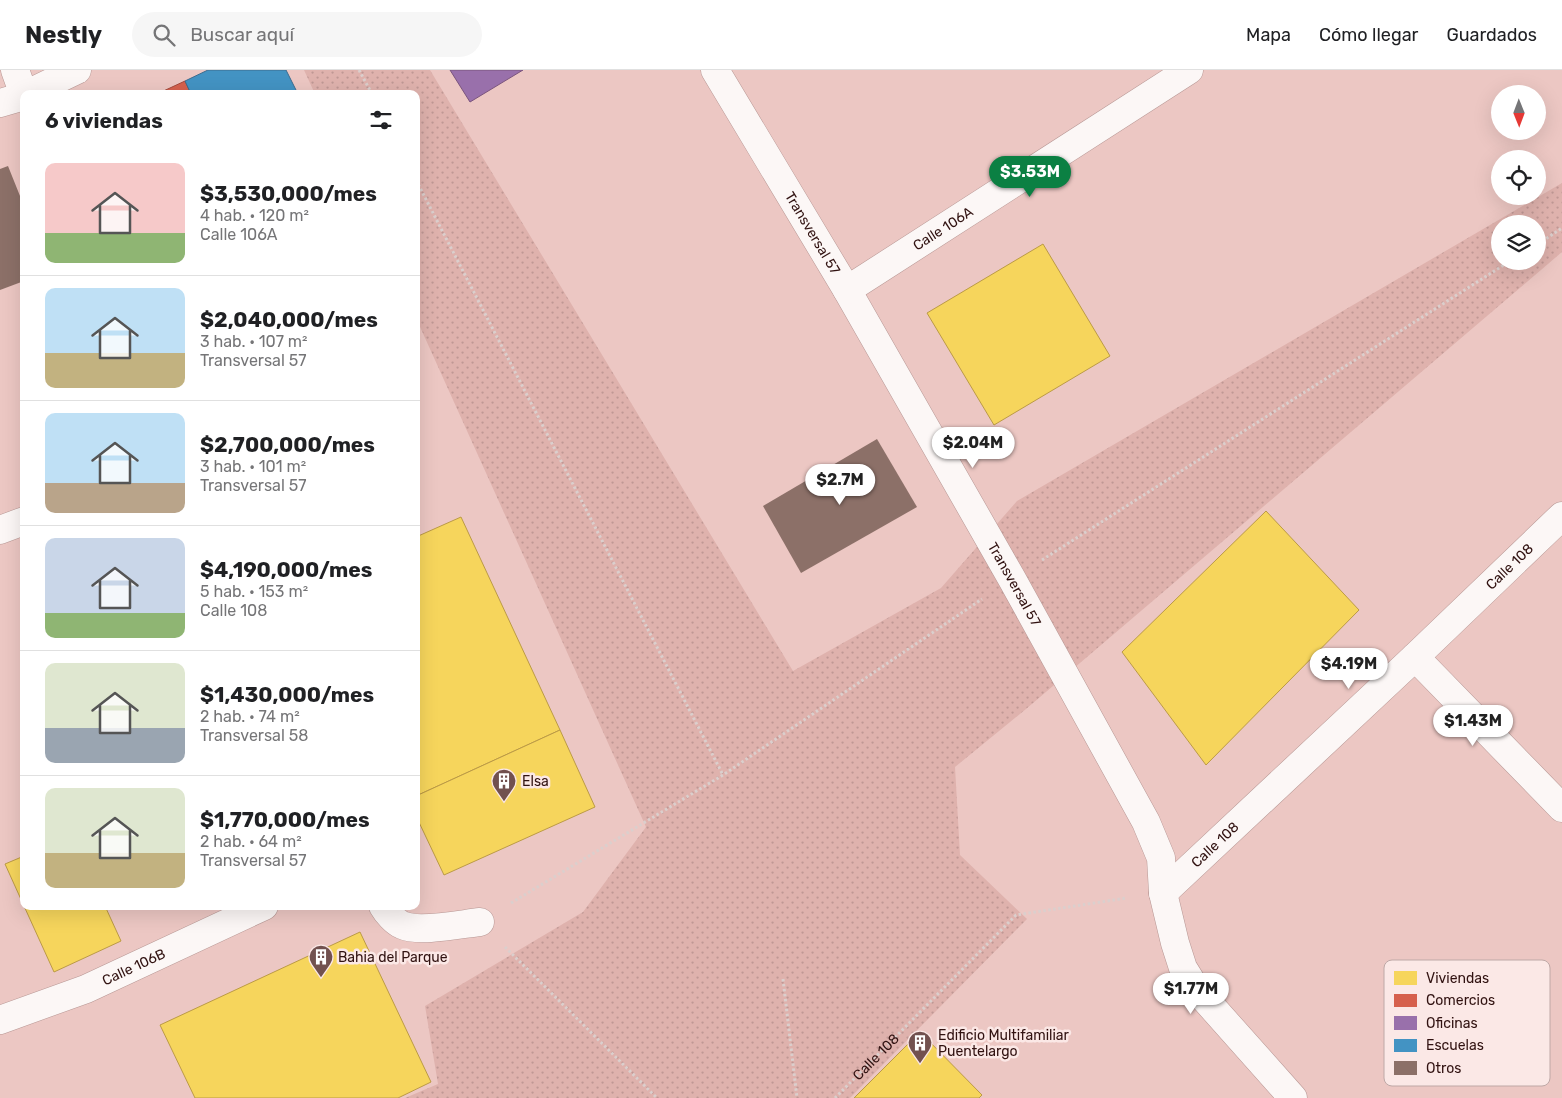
<!DOCTYPE html>
<html lang="es">
<head>
<meta charset="utf-8">
<style>
	:root { --surface:#fff; --page:#f6f6f6; --text:#202124; --muted:#757577; --line:#e0e0e0; --accent:#0b8043 }
	body { margin:0; font-family:Rubik,sans-serif; background:var(--page); color:var(--text); height:100vh; display:flex; flex-direction:column; font-size:19px; white-space:nowrap }
	* { box-sizing:border-box; margin:0 }
	p { font-size:16px; color:var(--muted) }
	.icon { flex:none; width:28px; height:28px; fill:none; stroke:currentColor; stroke-width:2; stroke-linecap:round; stroke-linejoin:round }
	.map { position:relative; flex:1; overflow:hidden }
	.sheet { position:absolute; left:20px; top:20px; width:400px; height:820px; display:flex; flex-direction:column; background:var(--surface); border-radius:10px; box-shadow:0 5px 20px #0002 }
	.sheet>* { flex:none }
	.needle { width:32px; rotate:179deg }
	.controls { position:absolute; left:1491px; top:15px; display:grid; gap:10px }
	.controls a { display:grid; place-items:center; width:55px; height:55px; border-radius:50%; background:var(--surface); box-shadow:0 5px 20px #0002; font-size:25px }
	.price { position:absolute; translate:-50% -42px; padding:0 11px; border-radius:18px; background:#fff; color:#222; font-size:16px; line-height:32px; filter:drop-shadow(0 1px 2px #0008) }
	.price::after { content:''; position:absolute; left:50%; top:30px; width:15px; height:11px; margin-left:-8px; background:inherit; clip-path:polygon(0 0,100% 0,50% 100%) }
	.price.active { background:var(--accent); color:#fff }
	ul { padding:0; list-style:none }
	li { display:flex; align-items:center; gap:15px; height:125px; padding:0 25px }
	li+li { border-top:1px solid var(--line) }
	li span { display:grid; place-items:center; flex:none; width:140px; height:100px; border-radius:10px; color:#555 }
	li>.icon { margin-inline-start:auto }
	span .icon { width:60px; height:60px; fill:#fffc; stroke-width:1 }
	li b { font-size:21px }
	h2 { display:flex; justify-content:space-between; align-items:center; height:60px; padding:0 25px; font-size:21px }
	header { display:flex; align-items:center; gap:30px; box-sizing:border-box; height:70px; padding:0 25px; background:var(--surface); border-bottom:1px solid var(--line) }
	header strong { font-size:24px }
	nav { display:flex; gap:28px; margin-inline-start:auto; font-size:18px }
	.search { width:350px; height:45px; background:var(--page); display:flex; align-items:center; gap:12px; box-sizing:border-box; padding:0 18px; border-radius:28px; color:var(--muted); font-size:19px }
	.map>svg:first-child { display:block }
	.park { fill:url(#park-dots); fill-rule:evenodd }
	.homes { fill:#f6d55c; stroke:#bb9a46 }
	.shops { fill:#d6604d; stroke:#a4493b }
	.offices { fill:#9970ab; stroke:#7a547d }
	.schools { fill:#4393c3; stroke:#3e6c8e }
	.building { fill:#8c7068 }
	.lines { fill:none; stroke-linecap:round; stroke-linejoin:round }
	.minor-casing { stroke:#b79794; stroke-width:29 }
	.tertiary-casing { stroke:#b79794; stroke-width:29 }
	.path { stroke:#dbcfcd; stroke-width:3; stroke-dasharray:2.5 2.5; stroke-linecap:butt }
	.minor { stroke:#fcf7f6; stroke-width:28 }
	.tertiary { stroke:#fcf7f6; stroke-width:28 }
	.labels { text-anchor:middle; stroke-width:5; stroke-linejoin:round; paint-order:stroke }
	.street-label { font-size:14px; fill:#311211; stroke:#fbe8e6 }
	.poi-label { font-size:14px; fill:#311211; stroke:#fbe8e6; text-anchor:start }
	.key { fill:#fbe8e6; stroke:#bea8a6; stroke-width:1 }
	.key-label { font-size:14px; fill:#311211 }
</style>
</head>
<body>
<header>
<strong>Nestly</strong>
<div class="search"><svg class="icon" aria-label="search" viewBox="0 0 24 24"><circle cx="10" cy="10" r="6"/><path d="M15 15l6 6"/></svg>Buscar aquí</div>
<nav><a>Mapa</a><a>Cómo llegar</a><a>Guardados</a></nav>
</header>
<div class="map">
<svg width="1562" height="1028" viewBox="0 0 1562 1028">
	<defs>
		<pattern id="park-dots" width="8" height="8" patternUnits="userSpaceOnUse" patternTransform="scale(1.25)"><rect width="8" height="8" fill="#dfb2ad"/><path d="M2 2h.1M6 6h.1" fill="none" stroke="#c09894" stroke-width="1.8" stroke-linecap="round"/></pattern>
	</defs>
	<rect width="100%" height="100%" fill="#ecc7c3"/>
	<path class="park" d="M304,0H430L793,601L941,518L1017,431L1562,113V182L1026,639L955,697L960,785L1027,849L850,1028H405L438,1014L425,936L583,842L646,757L416,248V24H315ZM1500,154H1538V191H1500Z"/>
	<g class="homes">
		<path d="M1043,174L1110,286L994,355L927,243Z"/>
		<path d="M1266,441L1359,540L1206,695L1122,582Z"/>
		<path d="M461,447L560,660L416,726V467Z"/>
		<path d="M560,660L595,737L444,805L416,746V726Z"/>
		<path d="M24,786V836L5,794Z"/>
		<path d="M24,836H105L121,871L54,902Z"/>
		<path d="M360,862L431,1012L398,1028H195L160,955Z"/>
		<path d="M920,962L982,1025L979,1028H854Z"/>
	</g>
	<path class="shops" d="M185,11L191,24H157Z"/>
	<path class="offices" d="M450,0H523L470,32Z"/>
	<path class="schools" d="M208,0H286L298,24H191L185,11Z"/>
	<g class="building">
		<path d="M8,96L24,136V211L0,220V99Z"/>
		<path d="M877,369L917,437L801,503L763,436Z"/>
	</g>
	<g class="lines">
		<defs>
			<g id="minor">
				<path d="M15,0L24,25"/>
				<path id="s2" d="M715,0L847,220L1012,509L1146,752L1161,788L1163,823L1175,873L1183,898L1196,919L1293,1028"/>
				<path id="s3" d="M847,220L1189,0"/>
				<path d="M0,460L24,451"/>
				<path d="M1415,587L1562,738"/>
				<path id="s4" d="M1163,823L1415,587L1562,446"/>
				<path d="M383,836C387,843 395,852 402,855C419,863 461,854 480,852"/>
				<path id="s5" d="M0,950L86,919L264,836"/>
			</g>
			<g id="tertiary">
				<path d="M27,24L77,0"/>
				<path d="M0,33L24,26"/>
			</g>
		</defs>
		<use href="#minor" class="minor-casing"/>
		<use href="#tertiary" class="tertiary-casing"/>
		<g class="path">
			<path d="M359,0L372,24"/>
			<path d="M416,110L723,705"/>
			<path d="M1538,174L1562,158"/>
			<path d="M1042,490L1510,191"/>
			<path d="M511,833L723,705L982,529"/>
			<path d="M505,877L657,1028"/>
			<path d="M783,909L797,1028"/>
			<path id="s1" d="M835,1028L1016,845L1127,828"/>
		</g>
		<use href="#minor" class="minor"/>
		<use href="#tertiary" class="tertiary"/>
	</g>
	<defs>
		<symbol id="building-pin" viewBox="-11 -11 22 30"><path d="M0 17L-7.5 6A9.5 9.5 0 1 1 7.5 6Z" fill="#72514f" stroke="#fbe8e6"/><path d="M-4-6H4V6H1V3H-1V6H-4ZM-2.5-4.3h1.7v1.8h-1.7ZM.8-4.3h1.7v1.8H.8ZM-2.5-1h1.7V.8h-1.7ZM.8-1h1.7V.8H.8Z" fill="#fff"/></symbol>
	</defs>
	<g fill-rule="evenodd">
		<use href="#building-pin" x="490" y="697" width="28" height="38"/>
		<use href="#building-pin" x="307" y="873" width="28" height="38"/>
		<use href="#building-pin" x="906" y="959" width="28" height="38"/>
	</g>
	<g class="labels">
		<g class="street-label">
			<text dy="5" stroke="none"><textPath href="#s3" startOffset="114">Calle 106A</textPath></text>
			<text dy="5" stroke="none"><textPath href="#s2" startOffset="190">Transversal 57</textPath></text>
			<text dy="5" stroke="none"><textPath href="#s4" startOffset="476">Calle 108</textPath></text>
			<text dy="5" stroke="none"><textPath href="#s2" startOffset="595">Transversal 57</textPath></text>
			<text dy="5" stroke="none"><textPath href="#s4" startOffset="71">Calle 108</textPath></text>
			<text dy="5" stroke="none"><textPath href="#s5" startOffset="144">Calle 106B</textPath></text>
			<text dy="5" stroke="none"><textPath href="#s1" startOffset="58">Calle 108</textPath></text>
		</g>
		<g class="poi-label">
			<text x="522" y="716">Elsa</text>
			<text x="338" y="892">Bahia del Parque</text>
			<text x="938" y="970">Edificio Multifamiliar<tspan x="938" dy="16">Puentelargo</tspan></text>
		</g>
	</g>
	<rect x="1384" y="890" width="166" height="126" rx="8" class="key"/>
	<rect x="1394" y="901" width="23" height="14" fill="#f6d55c"/>
	<rect x="1394" y="924" width="23" height="13" fill="#d6604d"/>
	<rect x="1394" y="946" width="23" height="14" fill="#9970ab"/>
	<rect x="1394" y="969" width="23" height="13" fill="#4393c3"/>
	<rect x="1394" y="991" width="23" height="14" fill="#8c7068"/>
	<g class="key-label">
		<text x="1426" y="913">Viviendas</text>
		<text x="1426" y="935">Comercios</text>
		<text x="1426" y="958">Oficinas</text>
		<text x="1426" y="980">Escuelas</text>
		<text x="1426" y="1003">Otros</text>
	</g>
</svg>
<div class="controls">
<a><svg class="needle" viewBox="-14 -14 28 28"><path d="M0-13l5 13h-10z" fill="#e53935"/><path d="M0 13l5-13h-10z" fill="#757577"/></svg></a>
<a><svg class="icon" aria-label="locate" viewBox="0 0 24 24"><circle cx="12" cy="12" r="6"/><path d="M12 2v4M12 18v4M2 12h4M18 12h4"/></svg></a>
<a><svg class="icon" aria-label="layers" viewBox="0 0 24 24"><path d="M12 4l9 5-9 5-9-5zM3 14l9 5 9-5"/></svg></a>
</div>
<b class="price active" style="left:1030px;top:128px">$3.53M</b>
<b class="price" style="left:973px;top:399px">$2.04M</b>
<b class="price" style="left:840px;top:436px">$2.7M</b>
<b class="price" style="left:1349px;top:620px">$4.19M</b>
<b class="price" style="left:1473px;top:677px">$1.43M</b>
<b class="price" style="left:1191px;top:945px">$1.77M</b>
<section class="sheet">
<h2>6 viviendas<svg class="icon" aria-label="filters" viewBox="0 0 24 24"><path d="M4 7h16M4 17h16"/><circle cx="9" cy="7" r="2"/><circle cx="15" cy="17" r="2"/></svg></h2>
<ul>
<li><span style="background:linear-gradient(#f6c9c9 70%,#8fb573 0)"><svg class="icon" aria-label="home" viewBox="0 0 24 24"><path d="M3 11l9-7 9 7M6 9v11h12V9"/></svg></span><div><b>$3,530,000/mes</b><p>4 hab. · 120 m²</p><p>Calle 106A</p></div></li>
<li><span style="background:linear-gradient(#bfe0f5 65%,#c2b280 0)"><svg class="icon" aria-label="home" viewBox="0 0 24 24"><path d="M3 11l9-7 9 7M6 9v11h12V9"/></svg></span><div><b>$2,040,000/mes</b><p>3 hab. · 107 m²</p><p>Transversal 57</p></div></li>
<li><span style="background:linear-gradient(#bfe0f5 70%,#b9a48a 0)"><svg class="icon" aria-label="home" viewBox="0 0 24 24"><path d="M3 11l9-7 9 7M6 9v11h12V9"/></svg></span><div><b>$2,700,000/mes</b><p>3 hab. · 101 m²</p><p>Transversal 57</p></div></li>
<li><span style="background:linear-gradient(#c9d6e8 75%,#8fb573 0)"><svg class="icon" aria-label="home" viewBox="0 0 24 24"><path d="M3 11l9-7 9 7M6 9v11h12V9"/></svg></span><div><b>$4,190,000/mes</b><p>5 hab. · 153 m²</p><p>Calle 108</p></div></li>
<li><span style="background:linear-gradient(#dfe7d0 65%,#9aa5b1 0)"><svg class="icon" aria-label="home" viewBox="0 0 24 24"><path d="M3 11l9-7 9 7M6 9v11h12V9"/></svg></span><div><b>$1,430,000/mes</b><p>2 hab. · 74 m²</p><p>Transversal 58</p></div></li>
<li><span style="background:linear-gradient(#dfe7d0 65%,#c2b280 0)"><svg class="icon" aria-label="home" viewBox="0 0 24 24"><path d="M3 11l9-7 9 7M6 9v11h12V9"/></svg></span><div><b>$1,770,000/mes</b><p>2 hab. · 64 m²</p><p>Transversal 57</p></div></li>
</ul>
</section>
</div>
</body>
</html>
